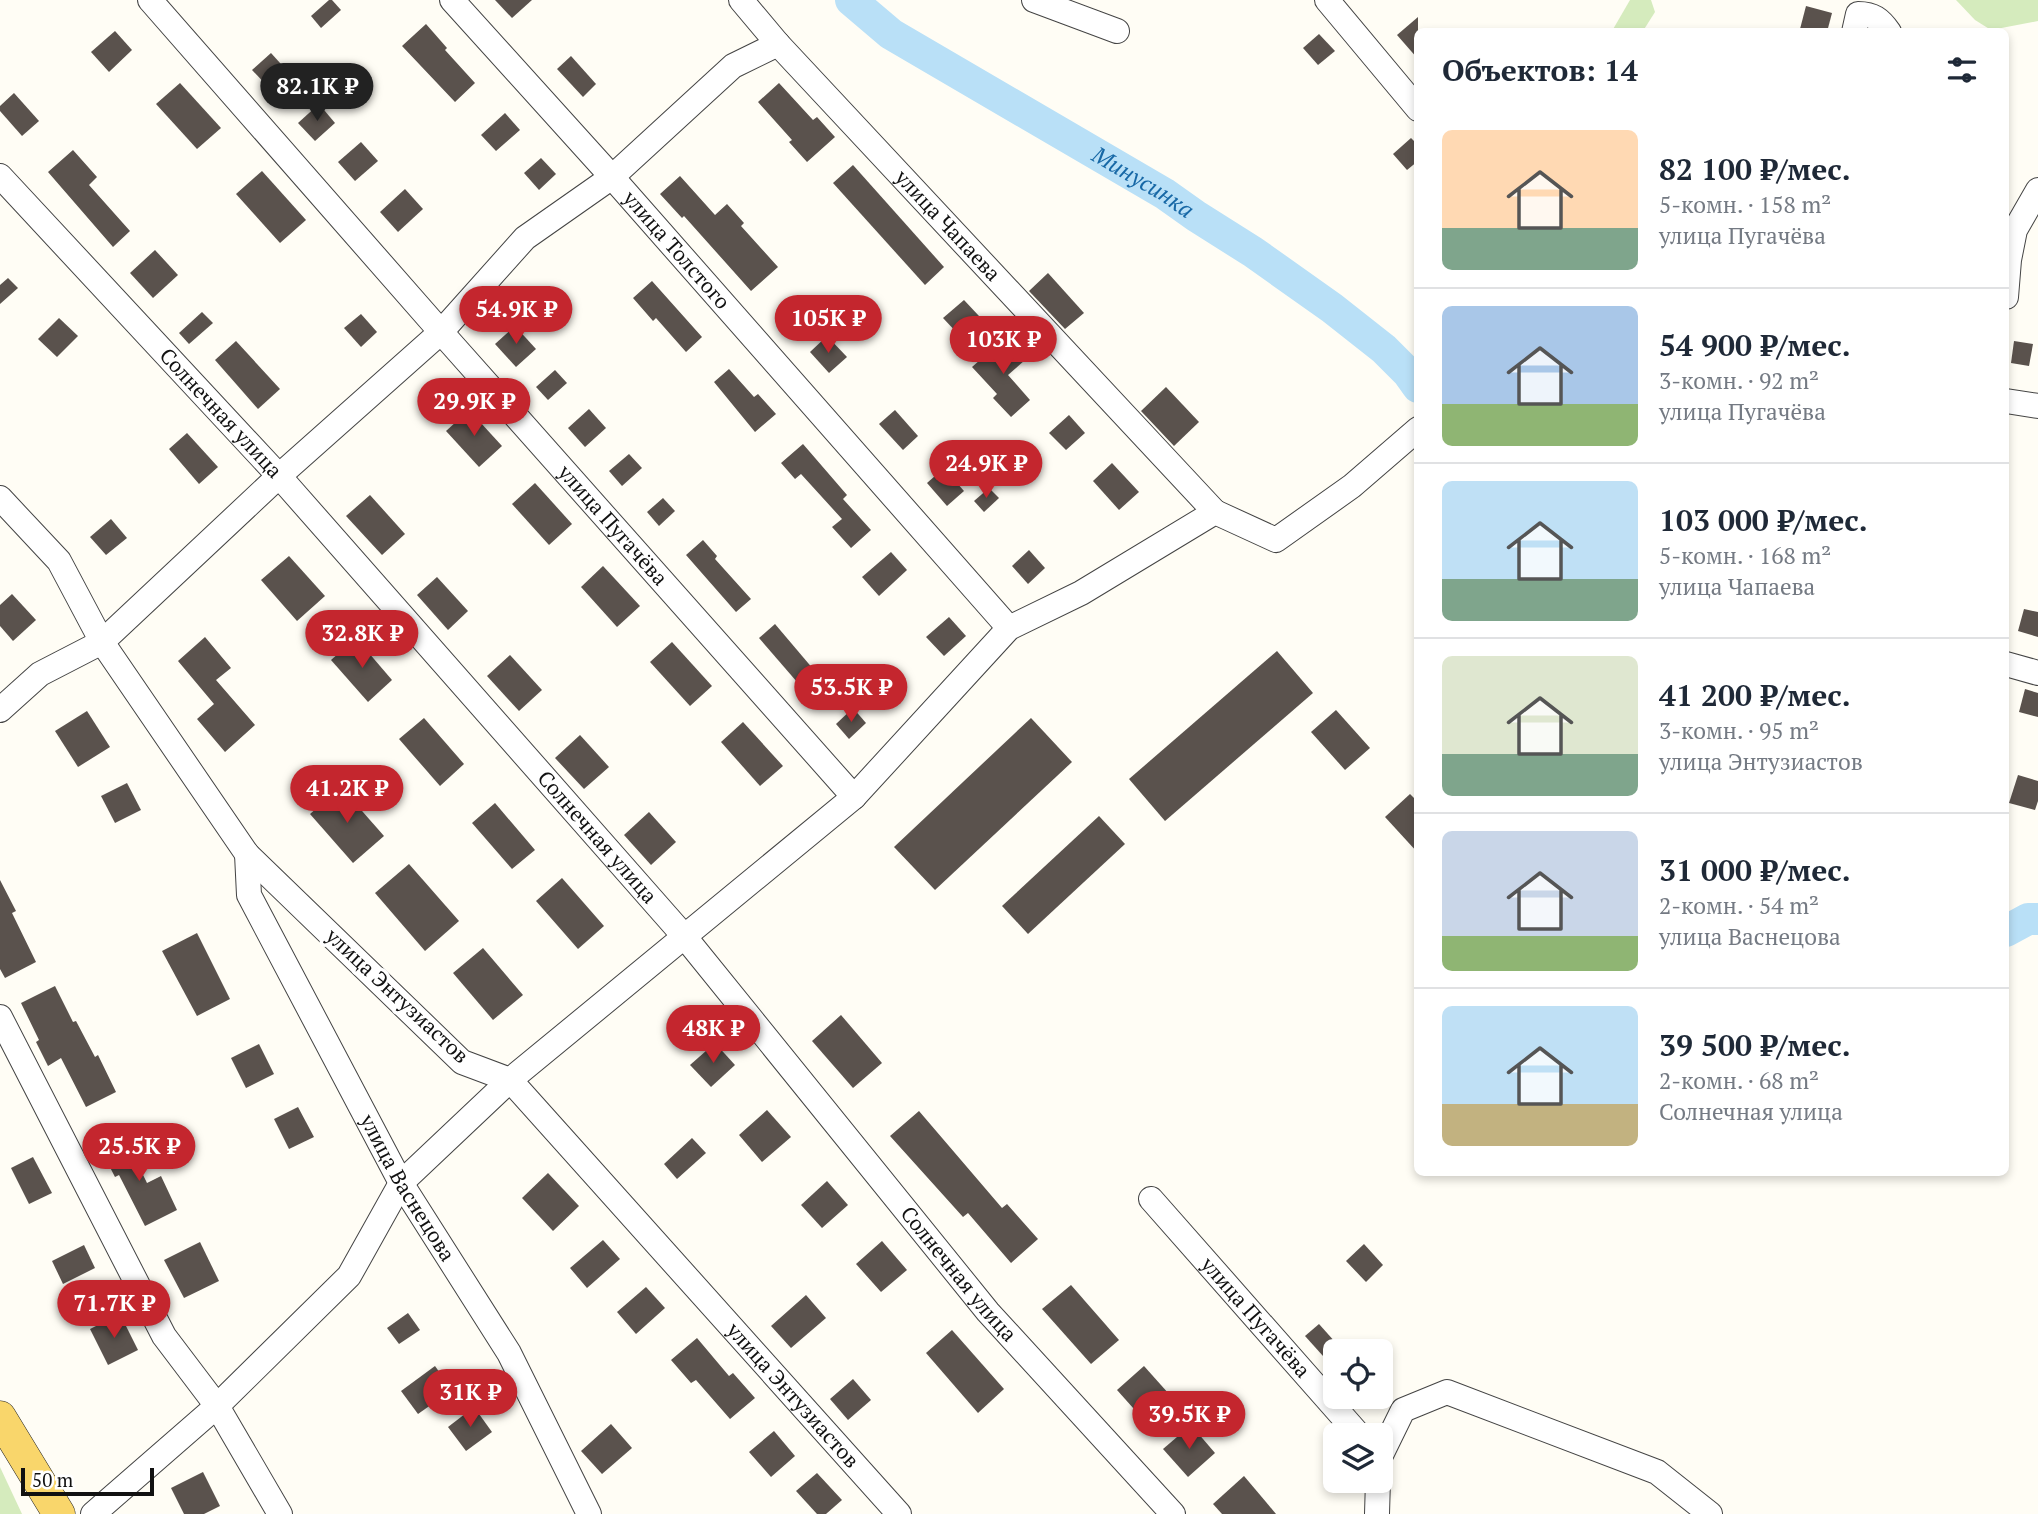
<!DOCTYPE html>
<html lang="ru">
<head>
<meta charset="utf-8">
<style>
	:root { --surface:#fff; --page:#f6f6f7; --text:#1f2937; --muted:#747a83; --line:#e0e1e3; --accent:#c4262e }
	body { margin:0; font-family:"PT Serif",serif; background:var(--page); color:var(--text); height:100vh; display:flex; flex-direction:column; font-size:26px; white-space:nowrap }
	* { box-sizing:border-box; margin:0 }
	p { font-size:23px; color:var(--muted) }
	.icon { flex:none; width:38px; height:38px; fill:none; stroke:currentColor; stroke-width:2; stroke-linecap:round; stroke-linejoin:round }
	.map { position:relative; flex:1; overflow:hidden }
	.sheet { position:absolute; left:1414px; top:28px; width:595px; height:1148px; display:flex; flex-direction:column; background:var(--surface); border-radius:10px; box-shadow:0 4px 10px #0003 }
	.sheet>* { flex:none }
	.fabs { position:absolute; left:1323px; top:1339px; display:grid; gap:14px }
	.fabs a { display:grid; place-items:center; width:70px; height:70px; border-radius:10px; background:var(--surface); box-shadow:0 4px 10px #0003; font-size:35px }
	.scale { position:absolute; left:21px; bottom:18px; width:133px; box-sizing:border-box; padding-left:7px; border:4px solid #111; border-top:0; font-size:19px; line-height:24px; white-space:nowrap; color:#111; -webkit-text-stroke:5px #fff; paint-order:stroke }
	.price { position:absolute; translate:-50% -60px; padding:0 16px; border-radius:24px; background:var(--accent); color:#fff; font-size:23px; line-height:46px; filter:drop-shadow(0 2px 4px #0008) }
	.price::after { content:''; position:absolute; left:50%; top:42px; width:21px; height:16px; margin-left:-10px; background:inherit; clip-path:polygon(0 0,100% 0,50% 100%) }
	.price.on { background:#222; color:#fff }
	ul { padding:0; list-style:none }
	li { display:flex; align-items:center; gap:21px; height:175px; padding:0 28px }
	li+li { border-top:2px solid var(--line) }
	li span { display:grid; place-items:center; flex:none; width:196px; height:140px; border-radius:10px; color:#555 }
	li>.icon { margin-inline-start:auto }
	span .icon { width:84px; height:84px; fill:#fffc; stroke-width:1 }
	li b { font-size:30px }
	h2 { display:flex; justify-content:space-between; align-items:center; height:84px; padding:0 28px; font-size:30px }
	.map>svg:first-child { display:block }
	.green { fill:#d5ebbd }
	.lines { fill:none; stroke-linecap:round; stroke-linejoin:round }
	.river { stroke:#b9e0f7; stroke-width:32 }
	.building { fill:#5a524d }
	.minor-casing { stroke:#444; stroke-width:26 }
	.major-casing { stroke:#222; stroke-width:33 }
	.minor { stroke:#fff; stroke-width:24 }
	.major { stroke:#f9d66b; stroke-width:32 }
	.labels { text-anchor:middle; stroke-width:7; stroke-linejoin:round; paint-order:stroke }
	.street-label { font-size:21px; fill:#111; stroke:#fff }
	.water-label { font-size:23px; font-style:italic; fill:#1768a6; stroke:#fff }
</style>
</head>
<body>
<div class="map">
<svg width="2038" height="1514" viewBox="0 0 2038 1514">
	<rect width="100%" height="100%" fill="#fffdf5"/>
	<g class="green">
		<path d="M1630,0H1651L1655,12L1643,31H1612Z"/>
		<path d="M1956,0H2038V21L1991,30L1975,20Z"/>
		<path d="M0,1467L22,1514H0Z"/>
	</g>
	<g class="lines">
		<g class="river">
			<path id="s1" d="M851,0L891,34L1165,194L1196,216L1253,252L1332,308L1384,349L1408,373L1418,387"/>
			<path d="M2006,931L2028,919H2038"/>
		</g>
	</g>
	<g class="building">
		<path d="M329,0H332L341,10L321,28L311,16Z"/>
		<path d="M495,0H532L512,18Z"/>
		<path d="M1806,6L1832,13L1827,32L1800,29Z"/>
		<path d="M1418,17V59L1397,35Z"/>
		<path d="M426,24L447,48L445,50L475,83L455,102L402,46Z"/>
		<path d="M115,31L132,50L109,72L91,52Z"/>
		<path d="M1319,34L1335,51L1318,65L1303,48Z"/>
		<path d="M271,53L290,74L272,91L252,70Z"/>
		<path d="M571,56L596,84L583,97L557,69Z"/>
		<path d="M180,83L221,128L197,149L156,104Z"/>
		<path d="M779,83L813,120L817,117L835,137L807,162L789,142L792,140L758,102Z"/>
		<path d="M14,93L39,121L22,136L0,111V106Z"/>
		<path d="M319,104L335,123L315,141L298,123Z"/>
		<path d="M505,113L520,130L496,151L481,135Z"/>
		<path d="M1411,138L1418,145V161L1407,170L1393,154Z"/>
		<path d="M361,142L378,161L355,181L338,162Z"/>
		<path d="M73,150L97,177L89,185L130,231L113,247L48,172Z"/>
		<path d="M541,158L556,174L539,190L524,173Z"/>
		<path d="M853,165L944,267L925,285L833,183Z"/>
		<path d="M262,171L306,220L280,243L236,194Z"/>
		<path d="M680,176L715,215L727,204L744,223L741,226L778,267L751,291L684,216L682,218L660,194Z"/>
		<path d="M405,189L423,209L398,232L380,212Z"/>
		<path d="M155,250L178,275L153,298L130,273Z"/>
		<path d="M1048,273L1084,313L1065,329L1029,291Z"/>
		<path d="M8,278L18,288L0,304V285Z"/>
		<path d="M652,281L702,337L686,352L656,318L653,321L633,298Z"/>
		<path d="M964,300L979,316L959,335L943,318Z"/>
		<path d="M202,312L213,323L189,344L179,333Z"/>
		<path d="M361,314L377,332L361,347L344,328Z"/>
		<path d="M59,318L78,336L57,357L38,339Z"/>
		<path d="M515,326L536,349L516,367L495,344Z"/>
		<path d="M827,336L847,357L829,373L810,352Z"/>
		<path d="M1005,338L1025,360L1008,375L1030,400L1011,417L993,398L997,394L972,367Z"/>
		<path d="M236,341L280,389L258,409L215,360Z"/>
		<path d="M2014,341L2033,344L2029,366L2011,363Z"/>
		<path d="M729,369L754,397L758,394L776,414L755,432L714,382Z"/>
		<path d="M555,370L567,383L548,400L536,387Z"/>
		<path d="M1166,387L1199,422L1174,446L1141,411Z"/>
		<path d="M589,409L606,428L585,447L568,428Z"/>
		<path d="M469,410L502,446L479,467L446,431Z"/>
		<path d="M895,410L918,436L903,450L879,424Z"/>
		<path d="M1069,415L1085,433L1066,450L1049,433Z"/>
		<path d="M187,433L218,467L199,484L169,449Z"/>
		<path d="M803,444L847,495L843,499L871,530L851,548L832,527L842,519L801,474L795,479L781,463Z"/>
		<path d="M629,454L642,468L622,486L609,471Z"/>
		<path d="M1112,463L1139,492L1119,510L1093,481Z"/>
		<path d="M944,468L964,491L947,506L927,483Z"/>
		<path d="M535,483L572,524L549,545L512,504Z"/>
		<path d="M989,488L999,498L984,512L974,501Z"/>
		<path d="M370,495L405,534L382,555L346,516Z"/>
		<path d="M663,498L675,511L659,526L647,512Z"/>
		<path d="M111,519L127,538L106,555L90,537Z"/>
		<path d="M703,540L717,556L715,559L751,599L736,612L686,555Z"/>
		<path d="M1029,550L1045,568L1028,584L1012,566Z"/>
		<path d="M891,552L907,570L879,596L862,577Z"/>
		<path d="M289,556L325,596L297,621L261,580Z"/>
		<path d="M603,566L640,606L617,627L581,587Z"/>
		<path d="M437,577L468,611L448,630L417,595Z"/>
		<path d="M12,594L36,620L13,641L0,626V605Z"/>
		<path d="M2024,609L2038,612V637L2018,631Z"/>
		<path d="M949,617L966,636L944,656L926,637Z"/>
		<path d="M775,624L825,683L810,697L759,638Z"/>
		<path d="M205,637L231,668L216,680L255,725L225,752L197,719L214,704L178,661Z"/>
		<path d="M356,638L392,680L368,702L331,660Z"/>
		<path d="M672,642L712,686L690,706L650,662Z"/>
		<path d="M1277,651L1313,693L1165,821L1129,779Z"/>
		<path d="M510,655L542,690L519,711L487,676Z"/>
		<path d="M2025,689L2038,693V717L2019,712Z"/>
		<path d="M853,708L866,723L849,739L836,724Z"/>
		<path d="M1336,710L1370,748L1345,770L1311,732Z"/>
		<path d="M87,711L110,747L78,767L55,731Z"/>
		<path d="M424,718L464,764L440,786L399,739Z"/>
		<path d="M1031,718L1072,762L935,890L894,847Z"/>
		<path d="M743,722L783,766L760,786L721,742Z"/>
		<path d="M580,735L609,767L584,789L555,758Z"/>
		<path d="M2018,775L2038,781V801L2035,810L2009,803Z"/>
		<path d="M127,783L141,810L115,823L101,796Z"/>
		<path d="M341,787L384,836L353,863L310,814Z"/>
		<path d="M1410,794L1418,802V853L1385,817Z"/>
		<path d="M495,803L535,850L512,869L472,823Z"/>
		<path d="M649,812L676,842L651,865L624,835Z"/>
		<path d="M1099,816L1125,844L1028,934L1002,906Z"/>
		<path d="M409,864L459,921L425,951L375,893Z"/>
		<path d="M562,878L604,926L578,949L536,901Z"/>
		<path d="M0,880L16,911L12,913L36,962L5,978L0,969Z"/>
		<path d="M197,933L230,999L197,1016L162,951Z"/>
		<path d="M483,948L523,995L493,1020L453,973Z"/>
		<path d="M55,986L73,1022L76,1021L95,1057L98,1055L116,1092L86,1107L61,1058L48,1066L36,1042L39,1040L21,1003Z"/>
		<path d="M841,1015L882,1063L853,1088L812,1041Z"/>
		<path d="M715,1043L735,1065L711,1087L690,1065Z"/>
		<path d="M259,1044L274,1074L246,1088L231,1058Z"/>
		<path d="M298,1107L314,1137L289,1149L274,1119Z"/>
		<path d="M767,1110L791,1137L762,1162L739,1135Z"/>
		<path d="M919,1111L1002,1208L1007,1204L1038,1239L1011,1263L968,1213L963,1217L890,1136Z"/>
		<path d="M124,1136L147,1183L161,1176L177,1210L145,1226L119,1175L115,1177L100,1148Z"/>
		<path d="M692,1138L706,1153L677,1179L664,1164Z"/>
		<path d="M33,1157L52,1193L29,1204L11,1168Z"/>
		<path d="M548,1173L579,1206L553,1231L522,1198Z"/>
		<path d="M827,1181L848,1205L822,1228L801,1205Z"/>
		<path d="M603,1240L620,1259L587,1288L570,1268Z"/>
		<path d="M882,1241L907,1270L881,1292L856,1264Z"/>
		<path d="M200,1242L219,1281L184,1298L164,1260Z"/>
		<path d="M1364,1244L1383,1265L1366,1282L1346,1261Z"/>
		<path d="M84,1245L95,1268L63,1284L52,1261Z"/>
		<path d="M1071,1285L1119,1340L1091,1364L1042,1309Z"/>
		<path d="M646,1287L665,1308L636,1334L617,1312Z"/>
		<path d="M806,1295L826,1318L791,1348L771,1326Z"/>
		<path d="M408,1313L420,1330L399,1344L387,1328Z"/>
		<path d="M120,1314L138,1350L108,1365L90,1329Z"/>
		<path d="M1319,1324L1336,1343L1323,1356L1305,1336Z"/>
		<path d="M952,1330L1004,1389L978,1413L926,1353Z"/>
		<path d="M697,1338L729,1376L733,1373L755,1398L730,1419L696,1380L691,1383L671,1360Z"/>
		<path d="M435,1366L452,1390L418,1414L401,1391Z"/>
		<path d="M1144,1366L1169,1394L1142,1418L1117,1390Z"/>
		<path d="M853,1379L871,1400L848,1420L830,1399Z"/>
		<path d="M474,1407L492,1432L466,1451L448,1427Z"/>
		<path d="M611,1424L632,1448L602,1474L581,1451Z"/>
		<path d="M1191,1425L1215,1453L1188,1477L1163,1449Z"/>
		<path d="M774,1431L795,1456L771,1477L749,1452Z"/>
		<path d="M203,1472L220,1506L204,1514H184L171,1488Z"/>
		<path d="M817,1473L842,1500L826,1514H817L796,1491Z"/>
		<path d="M1244,1476L1266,1502L1276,1514H1222L1213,1504Z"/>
	</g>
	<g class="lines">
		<defs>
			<g id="minor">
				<path id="s2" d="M150,0L441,332L854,797"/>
				<path id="s3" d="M452,0L612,177L1009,628"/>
				<path id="s4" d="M741,0L778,44L1215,512"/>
				<path d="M1034,0L1117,31"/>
				<path d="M1327,0L1418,109"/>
				<path d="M1854,32L1858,14C1873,14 1880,19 1889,32"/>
				<path id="s5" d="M0,176L279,476L684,936L988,1312L1173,1514"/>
				<path d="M2006,297L2009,260L2015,230L2038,190"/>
				<path d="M2006,401L2038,406"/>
				<path id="s6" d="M0,498L59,561L102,642L247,854L462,1062L510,1080L899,1514"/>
				<path d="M2006,664L2038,673"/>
				<path d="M0,710L40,674L102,642L279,476L441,332L525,238L612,177L733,66L778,44"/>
				<path id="s7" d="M247,854L249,895L401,1183L509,1353L589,1514"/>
				<path d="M0,1017L164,1336L217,1406L280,1514"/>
				<path id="s8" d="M1151,1199L1359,1435"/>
				<path d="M1381,1455L1403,1410L1447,1392L1657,1472L1710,1514"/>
				<path d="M93,1514L217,1406L349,1276L401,1183L510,1080L854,797L1009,628L1081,593L1215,512L1276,540L1352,486L1418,429"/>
				<path d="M1377,1514L1378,1480"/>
			</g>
			<path id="major" d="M0,1417L59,1514"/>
		</defs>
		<use href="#minor" class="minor-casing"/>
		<use href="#major" class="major-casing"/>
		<use href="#minor" class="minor"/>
		<use href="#major" class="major"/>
	</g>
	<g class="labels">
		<g class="street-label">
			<text dy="7" stroke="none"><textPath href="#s4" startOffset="306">улица Чапаева</textPath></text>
			<text dy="7" stroke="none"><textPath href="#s3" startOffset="336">улица Толстого</textPath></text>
			<text dy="7" stroke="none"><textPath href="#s5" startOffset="324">Солнечная улица</textPath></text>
			<text dy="7" stroke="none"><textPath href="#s2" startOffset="700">улица Пугачёва</textPath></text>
			<text dy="7" stroke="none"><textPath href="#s5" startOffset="891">Солнечная улица</textPath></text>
			<text transform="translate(397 996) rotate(43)" y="7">улица Энтузиастов</text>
			<text dy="7" stroke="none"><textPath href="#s7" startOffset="374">улица Васнецова</textPath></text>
			<text dy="7" stroke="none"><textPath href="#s5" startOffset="1458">Солнечная улица</textPath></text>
			<text dy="7" stroke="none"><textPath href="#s8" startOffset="158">улица Пугачёва</textPath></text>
			<text dy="7" stroke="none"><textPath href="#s6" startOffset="1209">улица Энтузиастов</textPath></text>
		</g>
		<g class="water-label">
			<text dy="8" stroke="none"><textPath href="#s1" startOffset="345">Минусинка</textPath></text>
		</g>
	</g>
</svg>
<div class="fabs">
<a><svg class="icon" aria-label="locate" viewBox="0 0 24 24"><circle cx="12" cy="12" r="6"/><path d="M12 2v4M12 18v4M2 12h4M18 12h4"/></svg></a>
<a><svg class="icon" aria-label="layers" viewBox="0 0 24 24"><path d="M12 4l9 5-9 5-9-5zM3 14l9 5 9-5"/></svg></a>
</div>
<div class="scale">50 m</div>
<b class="price on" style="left:317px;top:123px">82.1K ₽</b>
<b class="price" style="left:516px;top:346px">54.9K ₽</b>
<b class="price" style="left:828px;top:355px">105K ₽</b>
<b class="price" style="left:1003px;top:376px">103K ₽</b>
<b class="price" style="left:474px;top:438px">29.9K ₽</b>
<b class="price" style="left:986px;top:500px">24.9K ₽</b>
<b class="price" style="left:362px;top:670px">32.8K ₽</b>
<b class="price" style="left:851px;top:724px">53.5K ₽</b>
<b class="price" style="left:347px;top:825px">41.2K ₽</b>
<b class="price" style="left:713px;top:1065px">48K ₽</b>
<b class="price" style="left:139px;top:1183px">25.5K ₽</b>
<b class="price" style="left:114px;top:1340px">71.7K ₽</b>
<b class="price" style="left:470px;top:1429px">31K ₽</b>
<b class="price" style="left:1189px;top:1451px">39.5K ₽</b>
<section class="sheet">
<h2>Объектов: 14<svg class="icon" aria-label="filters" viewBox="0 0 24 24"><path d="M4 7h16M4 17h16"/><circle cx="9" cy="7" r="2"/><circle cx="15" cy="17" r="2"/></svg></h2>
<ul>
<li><span style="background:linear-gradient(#ffd9b3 70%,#7fa58c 0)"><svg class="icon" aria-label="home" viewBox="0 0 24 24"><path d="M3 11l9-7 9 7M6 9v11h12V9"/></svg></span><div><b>82 100 ₽/мес.</b><p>5-комн. · 158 m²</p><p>улица Пугачёва</p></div></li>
<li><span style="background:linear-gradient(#a9c7e8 70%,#8fb573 0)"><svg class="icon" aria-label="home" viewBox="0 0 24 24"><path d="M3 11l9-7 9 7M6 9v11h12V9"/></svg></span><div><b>54 900 ₽/мес.</b><p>3-комн. · 92 m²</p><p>улица Пугачёва</p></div></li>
<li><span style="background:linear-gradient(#bfe0f5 70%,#7fa58c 0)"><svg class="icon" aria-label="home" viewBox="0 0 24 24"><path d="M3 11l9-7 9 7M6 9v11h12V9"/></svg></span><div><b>103 000 ₽/мес.</b><p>5-комн. · 168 m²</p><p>улица Чапаева</p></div></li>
<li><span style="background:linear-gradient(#dfe7d0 70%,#7fa58c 0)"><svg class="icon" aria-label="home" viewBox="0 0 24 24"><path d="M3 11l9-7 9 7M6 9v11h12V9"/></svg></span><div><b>41 200 ₽/мес.</b><p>3-комн. · 95 m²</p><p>улица Энтузиастов</p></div></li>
<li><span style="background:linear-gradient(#c9d6e8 75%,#8fb573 0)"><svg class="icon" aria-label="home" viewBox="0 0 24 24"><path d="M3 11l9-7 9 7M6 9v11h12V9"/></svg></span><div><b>31 000 ₽/мес.</b><p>2-комн. · 54 m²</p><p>улица Васнецова</p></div></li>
<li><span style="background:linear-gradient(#bfe0f5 70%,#c2b280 0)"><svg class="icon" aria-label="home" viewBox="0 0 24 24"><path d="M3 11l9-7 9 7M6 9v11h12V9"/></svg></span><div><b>39 500 ₽/мес.</b><p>2-комн. · 68 m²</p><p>Солнечная улица</p></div></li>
</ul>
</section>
</div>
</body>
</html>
